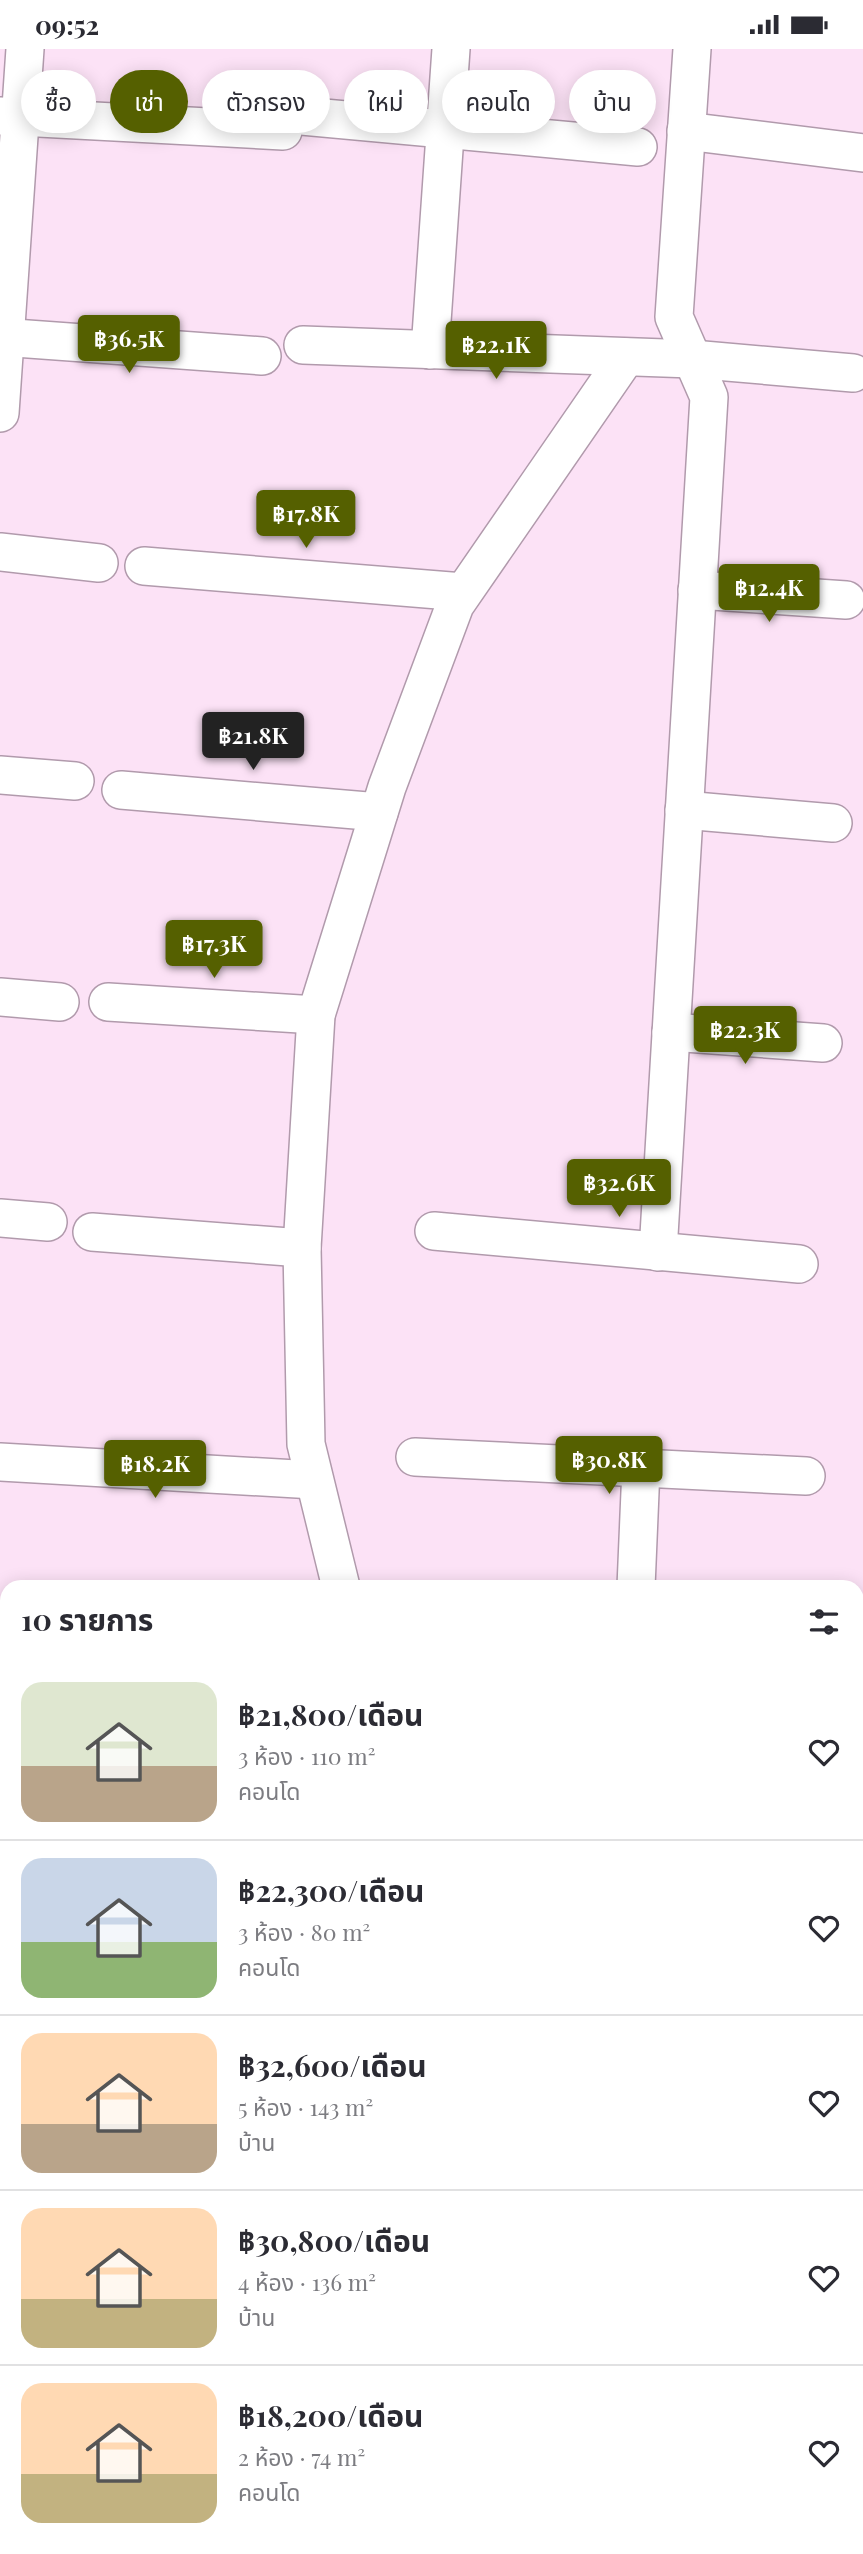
<!DOCTYPE html>
<html lang="th">
<head>
<meta charset="utf-8">
<style>
	:root { --surface:#fff; --page:#f7f7f7; --text:#2b2b33; --muted:#7c7c81; --line:#e1e1e2; --accent:#556000 }
	body { margin:0; font-family:"Playfair Display","Noto Sans Thai",serif; background:var(--page); color:var(--text); height:100vh; display:flex; flex-direction:column; font-size:26px; white-space:nowrap }
	* { box-sizing:border-box; margin:0 }
	p { font-size:23px; color:var(--muted) }
	.icon { flex:none; width:38px; height:38px; fill:none; stroke:currentColor; stroke-width:2; stroke-linecap:round; stroke-linejoin:round }
	.map { position:relative; flex:1; overflow:hidden }
	.details { position:absolute; left:0px; top:1531px; width:864px; height:975px; display:flex; flex-direction:column; background:var(--surface); border-radius:21px 21px 0 0; box-shadow:0 4px 18px #0003 }
	.details>* { flex:none }
	.banner { position:absolute; left:21px; top:21px; width:822px; height:63px; display:flex; gap:14px }
	.price { position:absolute; translate:-50% -60px; padding:0 16px; border-radius:7px; background:var(--accent); color:#fff; font-size:23px; line-height:46px; filter:drop-shadow(0 2px 4px #0008) }
	.price::after { content:''; position:absolute; left:50%; top:42px; width:21px; height:16px; margin-left:-10px; background:inherit; clip-path:polygon(0 0,100% 0,50% 100%) }
	.price.on { background:#222; color:#fff }
	ul { padding:0; list-style:none }
	li { display:flex; align-items:center; gap:21px; height:175px; padding:0 21px }
	li+li { border-top:2px solid var(--line) }
	li span { display:grid; place-items:center; flex:none; width:196px; height:140px; border-radius:21px; color:#555 }
	li>.icon { margin-inline-start:auto }
	span .icon { width:84px; height:84px; fill:#fffc; stroke-width:1 }
	li b { font-size:30px }
	h2 { display:flex; justify-content:space-between; align-items:center; height:84px; padding:0 21px; font-size:30px }
	.chip { padding:0 24px; border-radius:32px; background:var(--surface); box-shadow:0 4px 18px #0003; font-size:24px; line-height:63px }
	.chip.on { background:var(--accent); color:#fff }
	.status { display:flex; justify-content:space-between; align-items:center; height:49px; padding:0 35px; background:var(--surface); direction:ltr }
	.status svg { height:19px; fill:currentColor }
	.map>svg:first-child { display:block }
	.lines { fill:none; stroke-linecap:round; stroke-linejoin:round }
	.street-casing { stroke:#b19aac; stroke-width:40 }
	.street { stroke:#fff; stroke-width:37 }
</style>
</head>
<body>
<div class="status"><b>09:52</b><svg viewBox="0 0 49 12"><path d="M0 12V9h3v3zM5 12V6h3v6zM10 12V3h3v9zM15 12V0h3v12zM26 1h20v11H26zM47 4h2v5h-2z"/></svg></div>
<div class="map">
<svg width="863" height="2505" viewBox="0 0 863 2505">
	<rect width="100%" height="100%" fill="#fce2f6"/>
	<g class="lines">
		<defs>
			<g id="street">
				<path d="M0,67L283,82"/>
				<path d="M302,67L638,98"/>
				<path d="M686,82L863,104"/>
				<path d="M0,288L262,307"/>
				<path d="M303,296L692,310L853,324"/>
				<path d="M430,301L451,0"/>
				<path d="M0,364L25,0"/>
				<path d="M0,503L99,514"/>
				<path d="M144,517L463,543"/>
				<path d="M697,541L846,551"/>
				<path d="M0,726L75,732"/>
				<path d="M121,741L379,763"/>
				<path d="M684,761L833,774"/>
				<path d="M0,948L60,953"/>
				<path d="M108,953L316,966"/>
				<path d="M671,983L823,994"/>
				<path d="M0,1169L48,1173"/>
				<path d="M434,1182L799,1215"/>
				<path d="M92,1183L302,1199"/>
				<path d="M658,1203L709,348L674,268L692,0"/>
				<path d="M415,1408L806,1427"/>
				<path d="M0,1413L314,1431"/>
				<path d="M341,1538L306,1395L302,1199L316,966L387,738L455,556L626,308"/>
				<path d="M636,1538L641,1419"/>
				<path d="M0,1642L7,1643"/>
				<path d="M0,1871L7,1872"/>
				<path d="M0,2097L7,2098"/>
				<path d="M0,2320H7"/>
				<path d="M346,2505V2499"/>
				<path d="M585,2505V2499"/>
			</g>
		</defs>
		<use href="#street" class="street-casing"/>
		<use href="#street" class="street"/>
	</g>
</svg>
<b class="price" style="left:129px;top:326px">฿36.5K</b>
<b class="price" style="left:496px;top:332px">฿22.1K</b>
<b class="price" style="left:306px;top:501px">฿17.8K</b>
<b class="price" style="left:769px;top:575px">฿12.4K</b>
<b class="price on" style="left:253px;top:723px">฿21.8K</b>
<b class="price" style="left:214px;top:931px">฿17.3K</b>
<b class="price" style="left:745px;top:1017px">฿22.3K</b>
<b class="price" style="left:619px;top:1170px">฿32.6K</b>
<b class="price" style="left:609px;top:1447px">฿30.8K</b>
<b class="price" style="left:155px;top:1451px">฿18.2K</b>
<div class="banner">
<a class="chip">ซื้อ</a>
<a class="chip on">เช่า</a>
<a class="chip">ตัวกรอง</a>
<a class="chip">ใหม่</a>
<a class="chip">คอนโด</a>
<a class="chip">บ้าน</a>
</div>
<section class="details">
<h2>10 รายการ<svg class="icon" aria-label="filters" viewBox="0 0 24 24"><path d="M4 7h16M4 17h16"/><circle cx="9" cy="7" r="2"/><circle cx="15" cy="17" r="2"/></svg></h2>
<ul>
<li><span style="background:linear-gradient(#dfe7d0 60%,#b9a48a 0)"><svg class="icon" aria-label="home" viewBox="0 0 24 24"><path d="M3 11l9-7 9 7M6 9v11h12V9"/></svg></span><div><b>฿21,800/เดือน</b><p>3 ห้อง · 110 m²</p><p>คอนโด</p></div><svg class="icon" aria-label="heart" viewBox="0 0 24 24"><path d="M12 20l-8-8c-3-5 5-10 8-4 3-6 11-1 8 4z"/></svg></li>
<li><span style="background:linear-gradient(#c9d6e8 60%,#8fb573 0)"><svg class="icon" aria-label="home" viewBox="0 0 24 24"><path d="M3 11l9-7 9 7M6 9v11h12V9"/></svg></span><div><b>฿22,300/เดือน</b><p>3 ห้อง · 80 m²</p><p>คอนโด</p></div><svg class="icon" aria-label="heart" viewBox="0 0 24 24"><path d="M12 20l-8-8c-3-5 5-10 8-4 3-6 11-1 8 4z"/></svg></li>
<li><span style="background:linear-gradient(#ffd9b3 65%,#b9a48a 0)"><svg class="icon" aria-label="home" viewBox="0 0 24 24"><path d="M3 11l9-7 9 7M6 9v11h12V9"/></svg></span><div><b>฿32,600/เดือน</b><p>5 ห้อง · 143 m²</p><p>บ้าน</p></div><svg class="icon" aria-label="heart" viewBox="0 0 24 24"><path d="M12 20l-8-8c-3-5 5-10 8-4 3-6 11-1 8 4z"/></svg></li>
<li><span style="background:linear-gradient(#ffd9b3 65%,#c2b280 0)"><svg class="icon" aria-label="home" viewBox="0 0 24 24"><path d="M3 11l9-7 9 7M6 9v11h12V9"/></svg></span><div><b>฿30,800/เดือน</b><p>4 ห้อง · 136 m²</p><p>บ้าน</p></div><svg class="icon" aria-label="heart" viewBox="0 0 24 24"><path d="M12 20l-8-8c-3-5 5-10 8-4 3-6 11-1 8 4z"/></svg></li>
<li><span style="background:linear-gradient(#ffd9b3 65%,#c2b280 0)"><svg class="icon" aria-label="home" viewBox="0 0 24 24"><path d="M3 11l9-7 9 7M6 9v11h12V9"/></svg></span><div><b>฿18,200/เดือน</b><p>2 ห้อง · 74 m²</p><p>คอนโด</p></div><svg class="icon" aria-label="heart" viewBox="0 0 24 24"><path d="M12 20l-8-8c-3-5 5-10 8-4 3-6 11-1 8 4z"/></svg></li>
</ul>
</section>
</div>
</body>
</html>
